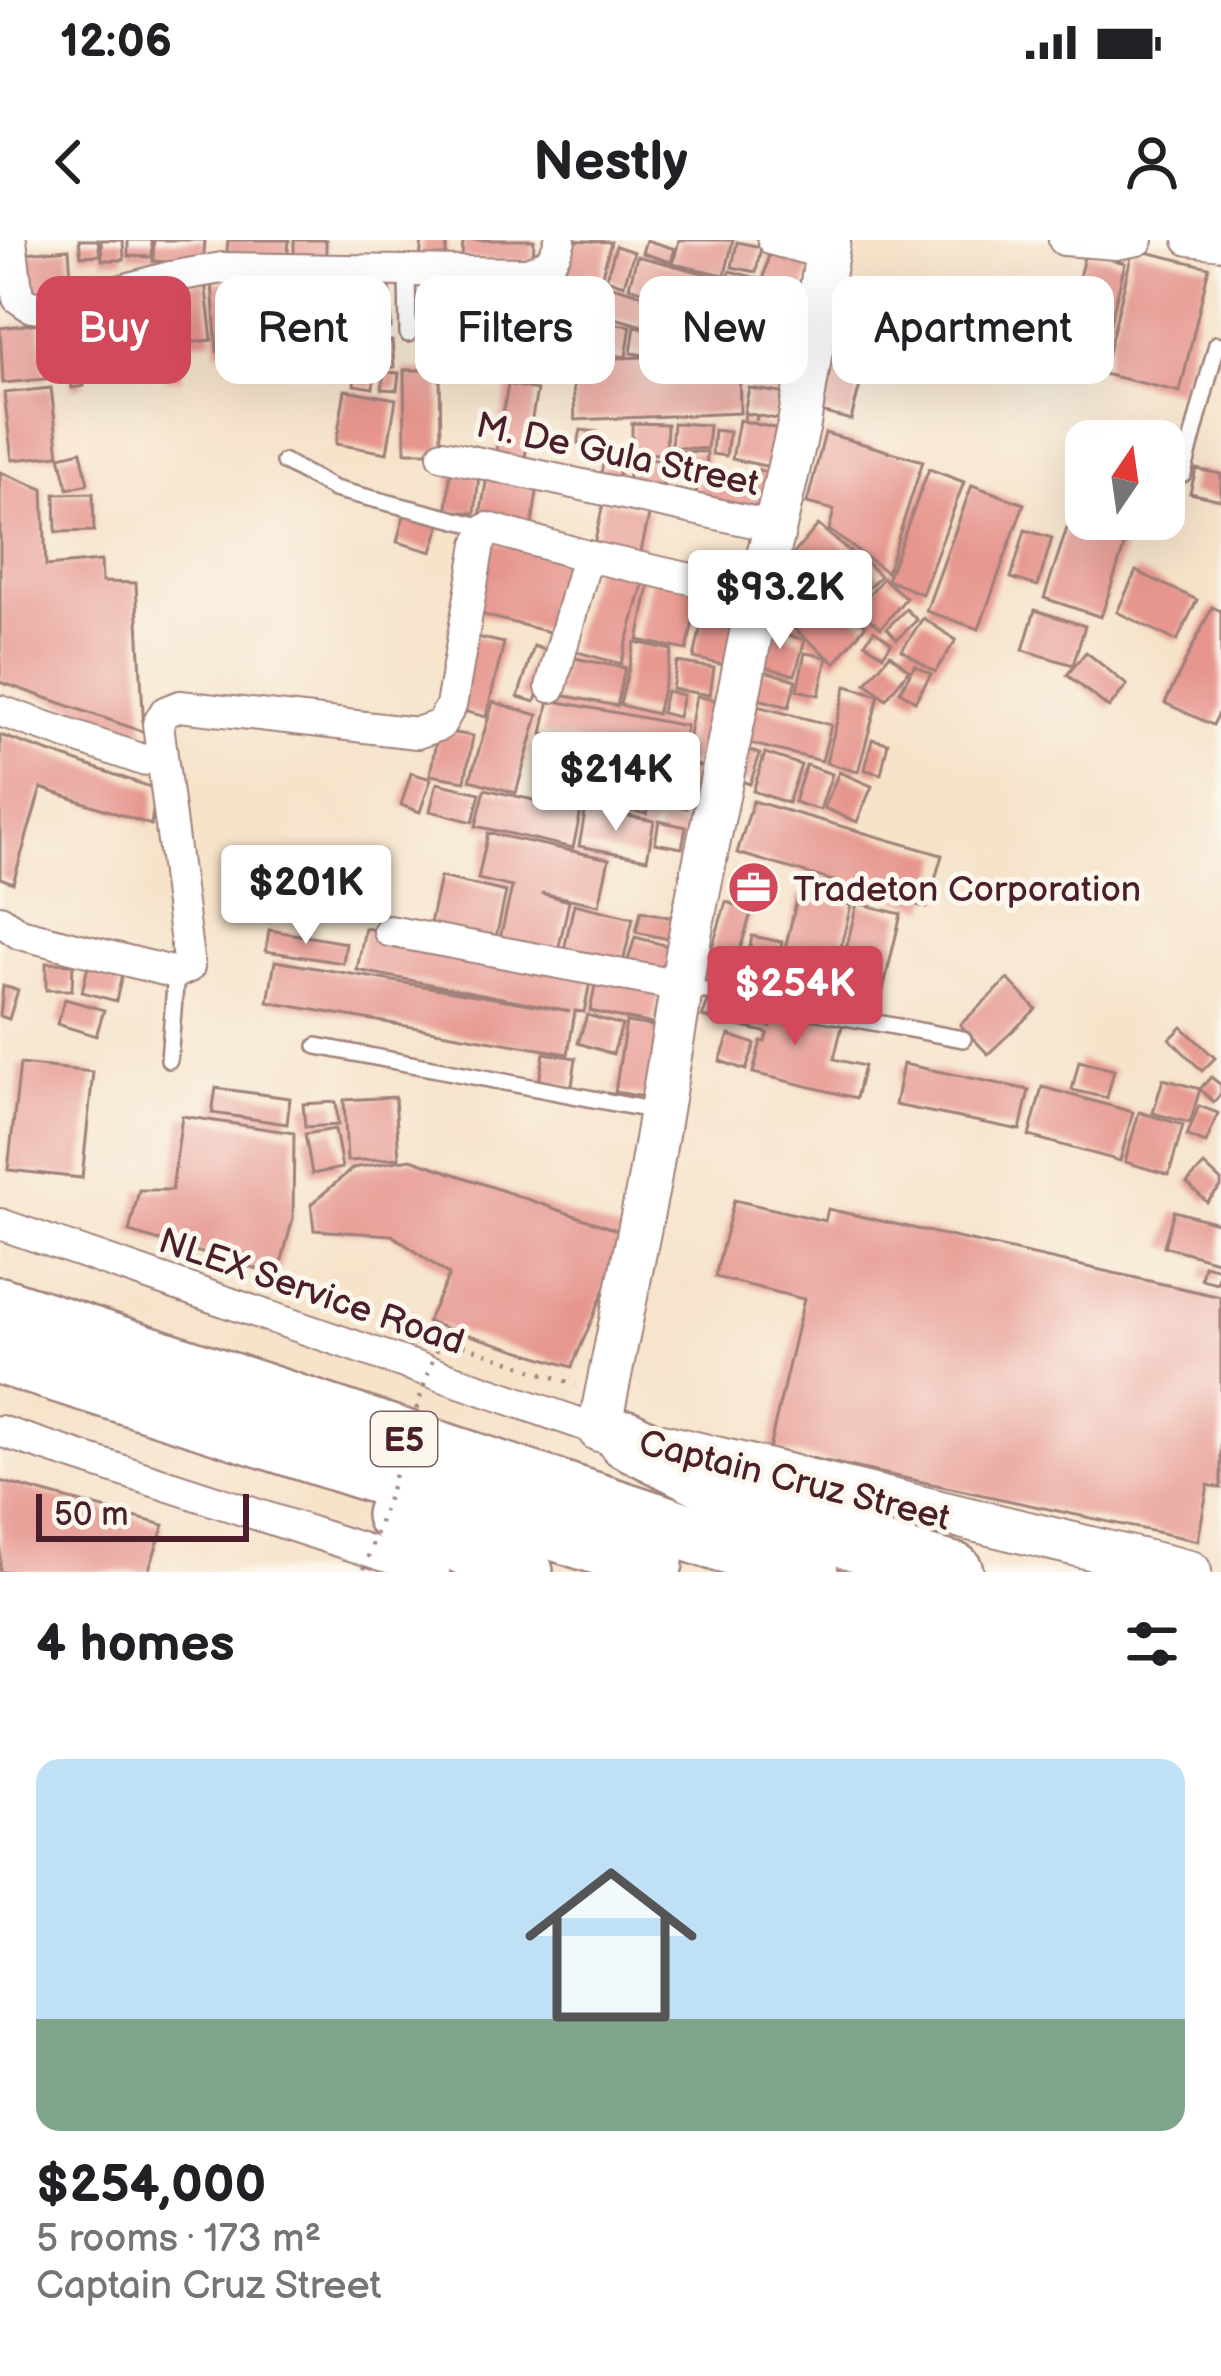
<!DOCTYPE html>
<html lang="en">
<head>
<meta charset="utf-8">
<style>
	:root { --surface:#fff; --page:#f2f2f2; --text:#202124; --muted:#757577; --line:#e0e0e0; --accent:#d1495b }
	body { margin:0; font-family:"Balsamiq Sans",sans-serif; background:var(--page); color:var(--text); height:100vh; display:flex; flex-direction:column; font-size:45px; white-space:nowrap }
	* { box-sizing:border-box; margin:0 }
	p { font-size:39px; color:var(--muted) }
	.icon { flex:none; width:66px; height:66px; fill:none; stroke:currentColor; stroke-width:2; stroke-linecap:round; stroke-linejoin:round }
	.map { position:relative; height:1332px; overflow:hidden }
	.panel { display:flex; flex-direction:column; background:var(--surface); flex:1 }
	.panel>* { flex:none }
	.hud { position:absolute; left:36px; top:36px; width:1149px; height:108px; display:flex; gap:24px }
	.needle { width:78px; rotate:13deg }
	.tools { position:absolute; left:1065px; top:180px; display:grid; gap:24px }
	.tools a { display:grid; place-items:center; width:120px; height:120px; border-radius:24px; background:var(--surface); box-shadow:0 12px 48px #0002; font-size:60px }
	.scale { position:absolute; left:36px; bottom:30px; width:213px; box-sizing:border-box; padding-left:12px; border:6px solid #4a1f2b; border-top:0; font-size:33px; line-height:42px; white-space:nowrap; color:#4a1f2b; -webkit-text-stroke:9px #fbf7ec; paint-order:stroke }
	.price { position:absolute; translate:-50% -102px; padding:0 27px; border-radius:12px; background:#fff; color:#222; font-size:39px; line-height:78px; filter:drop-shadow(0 3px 6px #0008) }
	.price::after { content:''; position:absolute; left:50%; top:72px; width:36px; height:27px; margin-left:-18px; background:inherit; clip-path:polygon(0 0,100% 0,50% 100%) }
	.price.active { background:var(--accent); color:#fff }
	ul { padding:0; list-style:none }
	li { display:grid; align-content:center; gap:24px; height:636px; padding:0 36px }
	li+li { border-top:3px solid var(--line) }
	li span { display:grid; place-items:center; height:372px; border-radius:24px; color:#555 }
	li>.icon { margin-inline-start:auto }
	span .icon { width:216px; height:216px; fill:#fffc; stroke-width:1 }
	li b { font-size:51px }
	h2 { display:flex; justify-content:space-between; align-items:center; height:144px; padding:0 36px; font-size:51px }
	.tag { padding:0 42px; border-radius:24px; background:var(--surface); box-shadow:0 12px 48px #0002; font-size:42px; line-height:108px }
	.tag.active { background:var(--accent); color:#fff }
	.status { display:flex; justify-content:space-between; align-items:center; height:84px; padding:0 60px; background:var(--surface); direction:ltr }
	.status svg { height:33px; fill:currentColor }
	header { display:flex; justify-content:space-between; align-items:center; height:156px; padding:0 36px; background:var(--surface); font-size:54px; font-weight:700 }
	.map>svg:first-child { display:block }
	.building { fill:#e6968f }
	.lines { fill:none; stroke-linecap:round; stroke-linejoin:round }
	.lane-casing { stroke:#a0817a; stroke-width:20 }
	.street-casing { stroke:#a0817a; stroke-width:34 }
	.secondary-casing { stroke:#a0817a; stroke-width:46 }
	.highway-casing { stroke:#a0817a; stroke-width:62 }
	.path { stroke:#a0817a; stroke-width:4.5; stroke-dasharray:3 9; stroke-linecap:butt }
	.lane { stroke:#fff; stroke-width:15 }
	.street { stroke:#fff; stroke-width:30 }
	.secondary { stroke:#fff; stroke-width:42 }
	.highway { stroke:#fff; stroke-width:57 }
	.path-bridge { stroke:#a0817a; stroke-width:4.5; stroke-dasharray:3 9; stroke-linecap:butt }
	.labels { text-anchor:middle; stroke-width:10; stroke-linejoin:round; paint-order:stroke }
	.shield { fill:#fbf7ec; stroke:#7f6065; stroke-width:3 }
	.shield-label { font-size:33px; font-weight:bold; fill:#4a1f2b }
	.street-label { font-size:36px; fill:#4a1f2b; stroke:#fbf7ec }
	.poi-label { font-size:36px; fill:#4a1f2b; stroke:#fbf7ec; text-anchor:start }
</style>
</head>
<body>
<div class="status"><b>12:06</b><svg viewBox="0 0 49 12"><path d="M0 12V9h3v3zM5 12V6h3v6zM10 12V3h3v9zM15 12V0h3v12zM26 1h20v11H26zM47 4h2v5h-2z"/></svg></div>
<header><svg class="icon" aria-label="back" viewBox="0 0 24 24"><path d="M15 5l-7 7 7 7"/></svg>Nestly<svg class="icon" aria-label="person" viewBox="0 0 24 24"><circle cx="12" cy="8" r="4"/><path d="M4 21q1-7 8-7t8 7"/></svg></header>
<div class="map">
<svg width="1221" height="1332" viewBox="0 0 1221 1332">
	<rect width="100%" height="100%" fill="#fbf7ec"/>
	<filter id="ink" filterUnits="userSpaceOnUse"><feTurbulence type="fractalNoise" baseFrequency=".00833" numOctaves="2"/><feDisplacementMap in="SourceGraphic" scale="24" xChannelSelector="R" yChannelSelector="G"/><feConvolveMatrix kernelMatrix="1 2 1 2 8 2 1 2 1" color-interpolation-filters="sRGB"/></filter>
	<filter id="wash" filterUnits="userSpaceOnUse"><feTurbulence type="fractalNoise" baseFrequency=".004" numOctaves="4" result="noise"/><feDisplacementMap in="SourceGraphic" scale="48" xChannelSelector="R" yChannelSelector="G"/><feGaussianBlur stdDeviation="2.7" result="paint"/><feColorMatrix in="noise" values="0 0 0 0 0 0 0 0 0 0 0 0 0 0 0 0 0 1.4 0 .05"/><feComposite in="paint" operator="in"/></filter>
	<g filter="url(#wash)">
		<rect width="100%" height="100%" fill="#f6e3ca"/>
		<g id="blocks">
			<g class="building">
				<path d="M79,0H98L100,15L81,16Z"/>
				<path d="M101,0H123L124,20H102Z"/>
				<path d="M128,0H152V17L128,16Z"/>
				<path d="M154,0H205L203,25L153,21Z"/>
				<path d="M228,0H289L287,25L226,20Z"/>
				<rect x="294" y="0" width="32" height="19"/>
				<path d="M422,0H447L445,23L420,20Z"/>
				<path d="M463,0H534L533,22L462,19Z"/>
				<path d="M562,0L611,2L600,42L554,29Z"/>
				<path d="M646,0L675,9L671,22L642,13Z"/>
				<path d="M679,0H733L725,35L673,24Z"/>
				<path d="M737,2L761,7L756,32L732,27Z"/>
				<path d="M616,6L634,12L624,45L606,39Z"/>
				<path d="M69,9L72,51L27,54L24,13Z"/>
				<path d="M1133,9L1209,27L1180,152L1103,134Z"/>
				<path d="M769,13L810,22L796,92L754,84Z"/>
				<path d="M1085,13L1125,23L1100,124L1060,114Z"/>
				<path d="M637,16L722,38L714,68L690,62L680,114L655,109L665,58L682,60L670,57L672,45L668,58L629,47Z"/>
				<path d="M730,31L761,39L753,73L721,65Z"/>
				<path d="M302,38L310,111L278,114L270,41Z"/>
				<path d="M266,39L272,108L217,112L212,43Z"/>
				<path d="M205,41L212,100L162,106L155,47Z"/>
				<path d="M357,41L361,96L313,99L310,44Z"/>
				<path d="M510,41L513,120L466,122L464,42Z"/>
				<path d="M612,46L658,59L650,88L604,75Z"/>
				<path d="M364,47H390L391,88H364Z"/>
				<path d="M520,50L550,52L547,118L516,117Z"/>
				<path d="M450,55L458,131L423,124L415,58Z"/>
				<path d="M589,58L599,75L570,92L560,76Z"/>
				<path d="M842,59L887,72L881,90L837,77Z"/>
				<path d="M101,63L110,110L68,117L59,71Z"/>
				<path d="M603,82L631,86L626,117L598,113Z"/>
				<path d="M40,83L46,139L3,143L0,88Z"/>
				<path d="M730,85L760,91L755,115L725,110Z"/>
				<path d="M849,85L867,89L861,117L842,112Z"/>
				<path d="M635,86L655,90L651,116L631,113Z"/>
				<path d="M704,88H721L720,110L703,109Z"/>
				<path d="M764,91L800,97L792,148L756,143Z"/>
				<path d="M392,101L394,127L350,130L348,104Z"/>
				<path d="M181,110L182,139L165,140L163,111Z"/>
				<path d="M739,113L740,173L575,180L572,120Z"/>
				<path d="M826,117L865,126L851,180L813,170Z"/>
				<path d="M81,121L84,146L72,148L69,122Z"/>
				<path d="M356,130L375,134L373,148L354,145Z"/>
				<path d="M404,130H440L441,212H405Z"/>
				<path d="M384,132L399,133L397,150L382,149Z"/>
				<path d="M508,144L537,150L523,228L494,223Z"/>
				<path d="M51,148L59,215L12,220L4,153Z"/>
				<path d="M749,148L787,154L782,180L744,173Z"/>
				<path d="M345,150L396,159L387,213L336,204Z"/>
				<path d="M739,180L782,190L775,228L732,219Z"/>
				<path d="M632,183L667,184L666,214L632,213Z"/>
				<path d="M673,183L709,185L707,209L671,207Z"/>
				<path d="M581,190L597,192L595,206L578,203Z"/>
				<path d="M714,190L729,192L726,216L712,214Z"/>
				<path d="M1109,190L1153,199V201H1107Z"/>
				<path d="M825,193L923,221L887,332L829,290L834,270L807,263Z"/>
				<path d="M81,211L88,244L68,249L60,216Z"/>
				<path d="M670,211L707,212L706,235L669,234Z"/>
				<path d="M606,213L623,218L617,242L600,237Z"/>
				<path d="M631,217L666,221L661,258L627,253Z"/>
				<path d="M754,229L779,235L766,281L694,267L699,238L750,245Z"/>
				<path d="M929,229L964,242L922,354L887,340Z"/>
				<path d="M1196,229L1221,234V260L1190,253Z"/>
				<path d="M0,232L43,249L46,326L101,321L102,342L136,343L144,492L0,442Z"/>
				<path d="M450,233L479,235L475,273L447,271Z"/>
				<path d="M487,237L538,246L532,285L480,276Z"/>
				<path d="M972,245L1024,264L979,389L926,371Z"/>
				<path d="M93,253L94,291L56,292L55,254Z"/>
				<path d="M604,260L650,271L640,316L594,305Z"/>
				<path d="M405,272L441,282L432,312L397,302Z"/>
				<path d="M818,285L853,314L827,345L792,316Z"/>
				<path d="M1067,288L1124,307L1101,377L1044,358Z"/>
				<path d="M1025,290L1052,298L1038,346L1011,338Z"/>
				<path d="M495,302L571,321L553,393L476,373Z"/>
				<path d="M861,317L880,336L851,366L831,347Z"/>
				<path d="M787,321L815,343L800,362L772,341Z"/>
				<path d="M594,323L645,337L621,424L570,410Z"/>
				<path d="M1136,331L1197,360L1177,401L1117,372Z"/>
				<path d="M651,336L700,346L687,410L638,400Z"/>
				<path d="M883,338L906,358L881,388L857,369Z"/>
				<path d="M709,348L747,356L732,427L694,418Z"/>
				<path d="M822,349L866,385L835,423L791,386Z"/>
				<path d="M1212,367L1221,371V469L1213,485L1165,463Z"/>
				<path d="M906,369L917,380L897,399L887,388Z"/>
				<path d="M1035,370L1085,386L1073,425L1023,410Z"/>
				<path d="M923,378L956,400L935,432L902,410Z"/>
				<path d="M764,389L805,400L795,435L754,424Z"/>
				<path d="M874,390L892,403L883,415L865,403Z"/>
				<path d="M473,396L504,403L486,477L455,469Z"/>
				<path d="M635,402L672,410L657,474L620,465Z"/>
				<path d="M534,406L550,412L535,462L518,457Z"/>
				<path d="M1086,412L1127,445L1109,468L1067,435Z"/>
				<path d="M805,413L827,417L819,455L797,450Z"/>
				<path d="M890,414L909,430L886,459L866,443Z"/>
				<path d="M564,416L625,428L617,466L556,454Z"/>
				<path d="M677,422L714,428L710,455L672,449Z"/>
				<path d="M915,425L931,434L915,461L900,451Z"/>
				<path d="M761,430L796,440L789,467L754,458Z"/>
				<path d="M846,446L879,455L858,532L826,523Z"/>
				<path d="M666,451L683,455L678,477L661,473Z"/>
				<path d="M696,456L729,463L716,529L684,523Z"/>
				<path d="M549,460L686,486L680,520L542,494Z"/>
				<path d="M493,462L538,475L516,553L470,540Z"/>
				<path d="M749,464L831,485L822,521L740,501Z"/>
				<path d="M438,490L473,496L465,541L430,535Z"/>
				<path d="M0,495L156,549L151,585L41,548L13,643L0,638Z"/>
				<path d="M872,499L888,503L881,534L865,530Z"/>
				<path d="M740,507L760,514L750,544L729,537Z"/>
				<path d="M600,511L634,521L625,553L591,544Z"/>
				<path d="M765,513L801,525L788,563L753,551Z"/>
				<path d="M641,518L695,530L687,568L633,556Z"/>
				<path d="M806,525L832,534L820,570L794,562Z"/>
				<path d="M839,532L872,546L857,582L824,568Z"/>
				<path d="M411,533L431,539L420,572L401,565Z"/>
				<path d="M437,543L480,553L473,582L430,571Z"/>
				<path d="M571,547L649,563L647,574L569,558Z"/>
				<path d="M485,549L581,571L573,608L476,586Z"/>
				<path d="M753,561L942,615L927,668L737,613Z"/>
				<path d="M586,568L654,581L647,619L579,606Z"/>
				<path d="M659,581L686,587L682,608L655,603Z"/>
				<path d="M488,593L609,619L599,665L541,653L569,661L556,720L498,707L512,647L478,639Z"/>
				<path d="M440,637L506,652L494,707L428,693Z"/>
				<path d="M798,655L851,665L831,747L778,737Z"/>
				<path d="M726,662L752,670L737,719L711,711Z"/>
				<path d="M857,663L901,674L880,763L836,752Z"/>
				<path d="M574,664L633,678L621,732L562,719Z"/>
				<path d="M641,671L678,679L673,700L636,692Z"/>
				<path d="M365,688L592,731L584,772L575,771L568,814L268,762L275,721L570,771L357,730Z"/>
				<path d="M269,690L346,703L343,723L266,711Z"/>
				<path d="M752,696L782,702L775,738L745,733Z"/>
				<path d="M635,697L675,708L666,742L625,730Z"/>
				<path d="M46,723L73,724L72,750H46Z"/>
				<path d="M88,726L122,735L116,761L82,752Z"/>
				<path d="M598,730L661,743L653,784L590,771Z"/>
				<path d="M1008,739L1036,769L988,814L960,785Z"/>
				<path d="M3,746L18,750L9,779L0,776Z"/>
				<path d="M65,759L104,770L96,796L57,784Z"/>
				<path d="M709,759L771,775L770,788L775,769L843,782L834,819L864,826L856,858L753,833L761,801L765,802L768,793L702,777Z"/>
				<path d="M587,775L622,785L613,814L578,803Z"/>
				<path d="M626,782L663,788L651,858L615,852Z"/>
				<path d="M1182,787L1215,818L1202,831L1170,799Z"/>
				<path d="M729,795L755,804L746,830L720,821Z"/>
				<path d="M544,813L576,818L572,846L539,842Z"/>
				<path d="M1079,821L1114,830L1107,858L1072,850Z"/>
				<path d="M20,824L93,832L82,938L8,930Z"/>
				<path d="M903,824L1029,850L1020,890L895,865Z"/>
				<path d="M1211,837L1221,845V854L1214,862L1200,849Z"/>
				<path d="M1163,839L1200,849L1190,883L1153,873Z"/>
				<path d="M1042,847L1133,872L1120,921L1029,896Z"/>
				<path d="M216,848L290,858L287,884L212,873Z"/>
				<path d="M395,857L399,918L347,921L344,860Z"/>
				<path d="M336,862L338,885L305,887L303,864Z"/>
				<path d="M1199,866L1218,873L1206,903L1187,896Z"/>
				<path d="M1139,872L1183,885L1169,935L1125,922Z"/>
				<path d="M182,876L294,893L293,978L278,1035L129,992L139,950H172Z"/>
				<path d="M335,889L342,928L312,934L305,894Z"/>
				<path d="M411,919L628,994L572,1127L427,1082L449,1035L392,995L314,990L311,964L353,928Z"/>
				<path d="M1204,925L1221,941V947L1207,962L1187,943Z"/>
				<path d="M734,960L825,981L828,969L1221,1057V1248L1208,1245L1198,1301L769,1209L804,1059L715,1037Z"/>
				<path d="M1174,971L1221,984L1220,1022L1164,1006Z"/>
				<path d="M1204,1025L1221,1029L1217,1043L1201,1039Z"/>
				<path d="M0,1241L164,1285L148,1332H0Z"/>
			</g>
		</g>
	</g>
	<g filter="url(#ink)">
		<use href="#blocks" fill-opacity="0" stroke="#a0817a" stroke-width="3"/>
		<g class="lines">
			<defs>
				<g id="lane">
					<path d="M407,32L408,94"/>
					<path d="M284,222L334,249L488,288"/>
					<path d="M1183,234L1217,104"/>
					<path d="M684,747L963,799"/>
					<path d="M317,806L656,871"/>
					<path d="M169,820L176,733"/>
				</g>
				<g id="street">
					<path d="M11,0L18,58L31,67L63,66L170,37L222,28L527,33C546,26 555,21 560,0"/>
					<path d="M773,0L826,14"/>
					<path d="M1064,0L1116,4L1138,0"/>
					<path d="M1189,0L1221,4"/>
					<path d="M443,215L777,287"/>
					<path d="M551,447L587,316"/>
					<path d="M0,471L143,520"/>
					<path d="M0,680L20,694L176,733L189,727L158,484L165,472L180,466L417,493L440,485L451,466L479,304L488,288L587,316L759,354"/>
					<path d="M389,691L681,746"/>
					<path d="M0,984L599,1190"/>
					<path d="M0,1191L434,1332"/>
				</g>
				<path id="secondary" d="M829,0L799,184L759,354L692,684L649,942L599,1190L1190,1332"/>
				<g id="highway">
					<path d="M0,1066L809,1332"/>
					<path d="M0,1115L654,1323"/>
					<path d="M626,1199L774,1273L888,1314L954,1332"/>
					<path d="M395,1275L524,1332"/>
				</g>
			</defs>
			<use href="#lane" class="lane-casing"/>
			<use href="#street" class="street-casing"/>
			<use href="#secondary" class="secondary-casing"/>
			<use href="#highway" class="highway-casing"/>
			<g class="path">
				<path d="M743,177L764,180"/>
				<path d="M440,1097L576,1145"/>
			</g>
			<use href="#lane" class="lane"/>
			<use href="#street" class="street"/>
			<use href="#secondary" class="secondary"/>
			<use href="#highway" class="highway"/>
			<path class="path-bridge" d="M364,1329L440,1097"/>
		</g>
	</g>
	<defs>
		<symbol id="office-disc" viewBox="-11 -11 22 22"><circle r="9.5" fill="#d1495b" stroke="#fbf7ec"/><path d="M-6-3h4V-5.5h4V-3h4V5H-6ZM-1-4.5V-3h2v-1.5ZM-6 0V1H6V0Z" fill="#fff"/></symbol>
	</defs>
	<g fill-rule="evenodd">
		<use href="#office-disc" x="724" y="618" width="59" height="59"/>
	</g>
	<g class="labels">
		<rect class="shield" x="371" y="1172" width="66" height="54" rx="9"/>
		<g class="shield-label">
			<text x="404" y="1211">E5</text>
		</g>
		<g class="street-label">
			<text transform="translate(618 213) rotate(12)" y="13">M. De Gula Street</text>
			<text transform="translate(312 1050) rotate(19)" y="13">NLEX Service Road</text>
			<text transform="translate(795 1239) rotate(14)" y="13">Captain Cruz Street</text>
		</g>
		<g class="poi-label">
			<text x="793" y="661">Tradeton Corporation</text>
		</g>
	</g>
</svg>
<div class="tools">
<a><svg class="needle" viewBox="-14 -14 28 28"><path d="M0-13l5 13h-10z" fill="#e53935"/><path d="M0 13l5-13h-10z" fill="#757577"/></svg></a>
</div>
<div class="scale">50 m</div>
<b class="price" style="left:780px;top:412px">$93.2K</b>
<b class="price" style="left:616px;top:594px">$214K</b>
<b class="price" style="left:306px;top:707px">$201K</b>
<b class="price active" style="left:795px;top:808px">$254K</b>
<div class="hud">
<a class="tag active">Buy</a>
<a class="tag">Rent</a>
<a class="tag">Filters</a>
<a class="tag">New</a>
<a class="tag">Apartment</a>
</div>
</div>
<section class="panel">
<h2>4 homes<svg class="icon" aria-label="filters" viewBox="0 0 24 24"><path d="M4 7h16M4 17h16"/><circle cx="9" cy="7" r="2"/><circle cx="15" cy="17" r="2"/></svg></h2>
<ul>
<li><span style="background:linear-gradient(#bfe0f5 70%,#7fa58c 0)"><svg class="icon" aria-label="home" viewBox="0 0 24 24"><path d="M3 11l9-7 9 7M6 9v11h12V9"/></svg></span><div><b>$254,000</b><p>5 rooms · 173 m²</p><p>Captain Cruz Street</p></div></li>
</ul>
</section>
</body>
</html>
